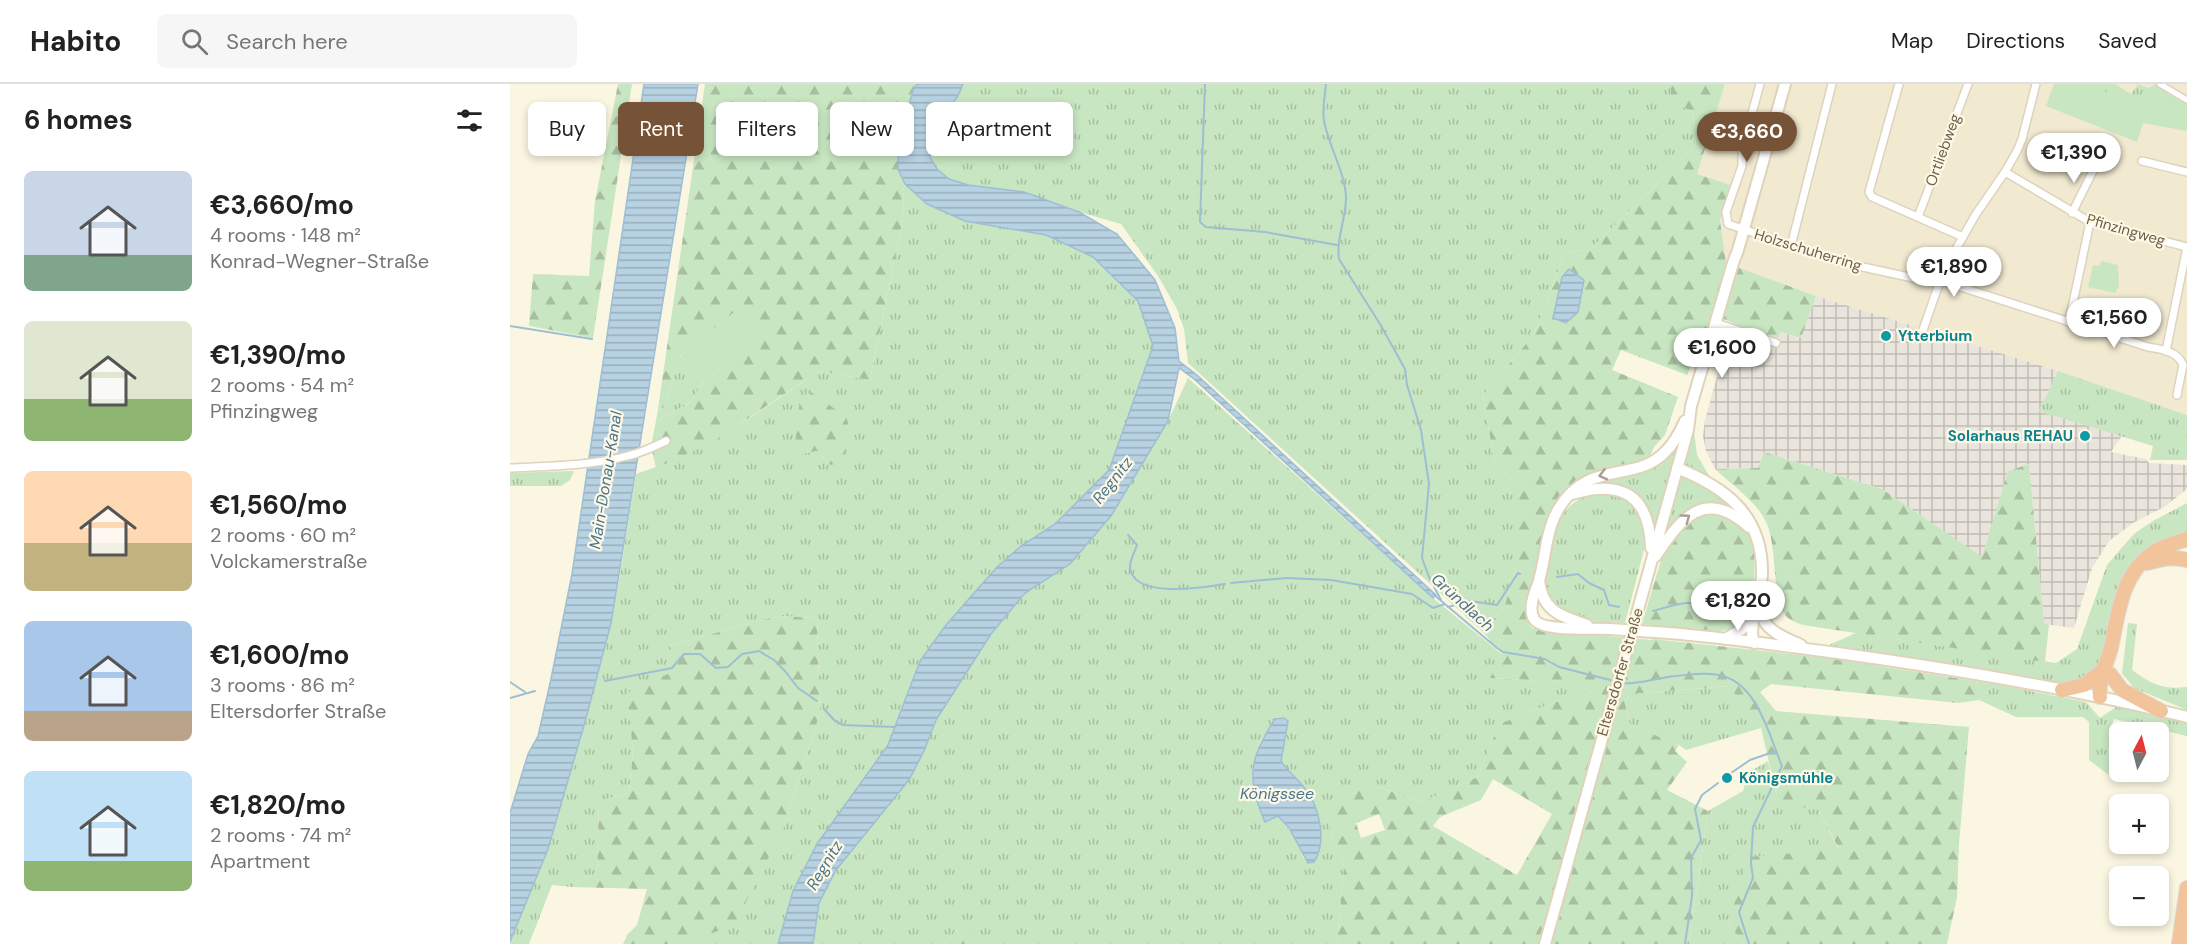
<!DOCTYPE html>
<html lang="en">
<head>
<meta charset="utf-8">
<style>
	:root { --surface:#fff; --page:#f6f6f6; --text:#222; --muted:#767676; --line:#e0e0e0; --accent:#765236 }
	body { margin:0; font-family:"DM Sans",sans-serif; background:var(--page); color:var(--text); height:100vh; display:flex; flex-direction:column; font-size:22px; white-space:nowrap }
	* { box-sizing:border-box; margin:0 }
	p { font-size:20px; color:var(--muted) }
	.icon { flex:none; width:33px; height:33px; fill:none; stroke:currentColor; stroke-width:2; stroke-linecap:round; stroke-linejoin:round }
	.map { position:relative; flex:1; overflow:hidden }
	.drawer { display:flex; flex-direction:column; background:var(--surface); width:510px }
	.drawer>* { flex:none }
	.top-card { position:absolute; left:18px; top:18px; width:570px; height:54px; display:flex; gap:12px }
	.needle { width:39px; rotate:7deg }
	.fabs { position:absolute; left:1599px; top:638px; display:grid; gap:12px }
	.fabs a { display:grid; place-items:center; width:60px; height:60px; border-radius:9px; background:var(--surface); box-shadow:0 3px 9px #0003; font-size:30px }
	.price { position:absolute; translate:-50% -51px; padding:0 14px; border-radius:21px; background:#fff; color:#222; font-size:20px; line-height:39px; filter:drop-shadow(0 2px 3px #0008) }
	.price::after { content:''; position:absolute; left:50%; top:36px; width:18px; height:14px; margin-left:-9px; background:inherit; clip-path:polygon(0 0,100% 0,50% 100%) }
	.price.on { background:var(--accent); color:#fff }
	ul { padding:0; list-style:none }
	li { display:flex; align-items:center; gap:18px; height:150px; padding:0 24px }
	li span { display:grid; place-items:center; flex:none; width:168px; height:120px; border-radius:9px; color:#555 }
	li>.icon { margin-inline-start:auto }
	span .icon { width:72px; height:72px; fill:#fffc; stroke-width:1 }
	li b { font-size:26px }
	h2 { display:flex; justify-content:space-between; align-items:center; height:72px; padding:0 24px; font-size:26px }
	.pill { padding:0 21px; border-radius:9px; background:var(--surface); box-shadow:0 3px 9px #0003; font-size:21px; line-height:54px }
	.pill.on { background:var(--accent); color:#fff }
	header { display:flex; align-items:center; gap:36px; box-sizing:border-box; height:84px; padding:0 30px; background:var(--surface); border-bottom:2px solid var(--line) }
	header strong { font-size:28px }
	nav { display:flex; gap:33px; margin-inline-start:auto; font-size:21px }
	.search { width:420px; height:54px; background:var(--page); display:flex; align-items:center; gap:15px; box-sizing:border-box; padding:0 21px; border-radius:9px; color:var(--muted); font-size:22px }
	main { display:flex; flex:1; min-height:0 }
	.map>svg:first-child { display:block }
	.residential { fill:#f1e9d0 }
	.industrial { fill:url(#industrial-grid) }
	.grass { fill:url(#grass-tufts); fill-rule:evenodd }
	.forest { fill:url(#forest-firs); fill-rule:evenodd }
	.park { fill:#c8e6c1 }
	.water { fill:url(#water-rules); stroke:#9ebfd3; stroke-width:1.5 }
	.lines { fill:none; stroke-linecap:round; stroke-linejoin:round }
	.stream { stroke:#9ebfd3; stroke-width:2 }
	.pedestrian-casing { stroke:#ddd3be; stroke-width:8 }
	.minor-casing { stroke:#ddd3be; stroke-width:10 }
	.secondary-casing { stroke:#dfd3b9; stroke-width:14 }
	.motorway-casing { stroke:#dcd9d4; stroke-width:16 }
	.pedestrian { stroke:#fff; stroke-width:5 }
	.minor { stroke:#fff; stroke-width:7 }
	.secondary { stroke:#fff; stroke-width:10 }
	.motorway { stroke:#f1c49b; stroke-width:14 }
	.secondary-bridge-casing { stroke:#dfd3b9; stroke-width:14; stroke-linecap:butt }
	.secondary-bridge { stroke:#fff; stroke-width:10 }
	.oneway { stroke:#a99f92 }
	.culture-dot { fill:#0f9aa8; stroke:#fef9e6; stroke-width:2 }
	.labels { text-anchor:middle; stroke-width:4.5; stroke-linejoin:round; paint-order:stroke }
	.street-label { font-size:15px; fill:#6f5f4a; stroke:#fef9e6 }
	.culture-label { font-size:15px; font-weight:bold; fill:#0d838f; stroke:#fef9e6; text-anchor:start }
	.water-label { font-size:16px; font-style:italic; fill:#4c758e; stroke:#fef9e6 }
</style>
</head>
<body>
<header>
<strong>Habito</strong>
<div class="search"><svg class="icon" aria-label="search" viewBox="0 0 24 24"><circle cx="10" cy="10" r="6"/><path d="M15 15l6 6"/></svg>Search here</div>
<nav><a>Map</a><a>Directions</a><a>Saved</a></nav>
</header>
<main>
<section class="drawer">
<h2>6 homes<svg class="icon" aria-label="filters" viewBox="0 0 24 24"><path d="M4 7h16M4 17h16"/><circle cx="9" cy="7" r="2"/><circle cx="15" cy="17" r="2"/></svg></h2>
<ul>
<li><span style="background:linear-gradient(#c9d6e8 70%,#7fa58c 0)"><svg class="icon" aria-label="home" viewBox="0 0 24 24"><path d="M3 11l9-7 9 7M6 9v11h12V9"/></svg></span><div><b>€3,660/mo</b><p>4 rooms · 148 m²</p><p>Konrad-Wegner-Straße</p></div></li>
<li><span style="background:linear-gradient(#dfe7d0 65%,#8fb573 0)"><svg class="icon" aria-label="home" viewBox="0 0 24 24"><path d="M3 11l9-7 9 7M6 9v11h12V9"/></svg></span><div><b>€1,390/mo</b><p>2 rooms · 54 m²</p><p>Pfinzingweg</p></div></li>
<li><span style="background:linear-gradient(#ffd9b3 60%,#c2b280 0)"><svg class="icon" aria-label="home" viewBox="0 0 24 24"><path d="M3 11l9-7 9 7M6 9v11h12V9"/></svg></span><div><b>€1,560/mo</b><p>2 rooms · 60 m²</p><p>Volckamerstraße</p></div></li>
<li><span style="background:linear-gradient(#a9c7e8 75%,#b9a48a 0)"><svg class="icon" aria-label="home" viewBox="0 0 24 24"><path d="M3 11l9-7 9 7M6 9v11h12V9"/></svg></span><div><b>€1,600/mo</b><p>3 rooms · 86 m²</p><p>Eltersdorfer Straße</p></div></li>
<li><span style="background:linear-gradient(#bfe0f5 75%,#8fb573 0)"><svg class="icon" aria-label="home" viewBox="0 0 24 24"><path d="M3 11l9-7 9 7M6 9v11h12V9"/></svg></span><div><b>€1,820/mo</b><p>2 rooms · 74 m²</p><p>Apartment</p></div></li>
</ul>
</section>
<div class="map">
<svg width="1677" height="860" viewBox="0 0 1677 860">
	<defs>
		<pattern id="industrial-grid" width="8" height="8" patternUnits="userSpaceOnUse" patternTransform="scale(1.5)"><rect width="8" height="8" fill="#e9e5dc"/><path d="M0 4h8M4 0v8" fill="none" stroke="#c1bdb4"/></pattern>
		<pattern id="grass-tufts" width="24" height="20" patternUnits="userSpaceOnUse" patternTransform="scale(1.5)"><rect width="24" height="20" fill="#c8e6c1"/><path d="M3 7l-1-3M5 7V3M7 7l1-3M15 17l-1-3M17 17v-4M19 17l1-3" fill="none" stroke="#a7be9f"/></pattern>
		<pattern id="forest-firs" width="22" height="20" patternUnits="userSpaceOnUse" patternTransform="scale(1.5)"><rect width="22" height="20" fill="#c8e6c1"/><path d="M5 1l3.5 6h-7zM16 11l3.5 6h-7z" fill="#a7be9f"/></pattern>
		<pattern id="water-rules" width="6" height="5" patternUnits="userSpaceOnUse" patternTransform="scale(1.5)"><rect width="6" height="5" fill="#b7d2e2"/><path d="M0 2.5h6" fill="none" stroke="#99aeb9"/></pattern>
	</defs>
	<rect width="100%" height="100%" fill="#faf6e1"/>
	<path class="residential" d="M1215,0H1677V331L1548,287L1306,212L1216,179L1210,137L1223,103L1186,90Z"/>
	<path class="industrial" d="M1306,212L1548,287L1529,327L1612,352L1601,368L1636,375L1639,379L1677,381V405L1654,423L1623,439L1599,457L1582,484L1564,544L1534,540L1519,380L1498,387L1472,474L1372,405L1254,368L1248,384L1205,385L1196,367L1193,352L1195,336L1222,238L1267,255L1270,248L1291,254Z"/>
	<g class="grass">
		<path d="M453,0H1161V17L1183,28L1186,61L1081,165L1055,169L1024,250L973,312L984,376L1007,401V481L995,521L973,548L678,279L674,245L667,225L648,192L611,140L569,128L514,108L458,101L439,95L427,85L420,73L425,42L448,12Z"/>
		<path d="M1590,0H1605L1621,10L1628,0L1638,4L1626,19C1605,21 1601,17 1590,0Z"/>
		<path d="M395,100L417,120L455,137L536,151L583,173L628,217L643,262L599,386L545,440L511,462L487,483L436,541L410,577L378,661L307,760L283,807L268,860H172L273,745L310,629L307,534L267,532L159,562L161,589L118,609L123,668L119,709L89,717L87,790L63,799V803L42,801L19,860H0L38,765L93,572L109,496L126,390C194,369 251,326 309,287L360,296L394,129L393,107ZM342,350L320,381L307,367L284,371Z"/>
		<path d="M171,271L193,298L180,319L146,337L148,325L153,324Z"/>
		<path d="M1548,287L1677,331V376H1640L1643,362L1529,327Z"/>
		<path d="M678,294L923,514L993,571L981,594L1052,598L1082,608L1070,618L1059,613L989,640L968,693L912,718L856,699L816,733L834,782L827,860H471L465,854V841L446,846L436,860H303L309,819L326,786L399,696L414,667L426,636L481,550L515,509L560,480L601,432L658,337ZM765,635L778,637L771,677C778,687 787,694 794,703C804,717 808,733 811,749L794,775L786,755L768,732L755,737L742,685L750,658Z"/>
		<path d="M1172,346L1145,448L1129,416L1084,401L1085,397L1130,386Z"/>
		<path d="M1184,347L1187,371L1201,395L1178,385L1174,379L1180,354Z"/>
		<path d="M64,387L60,396L51,402H0V389Z"/>
		<path d="M1170,390L1193,398L1226,425H1182L1165,438L1152,456Z"/>
		<path d="M1090,408L1113,413L1131,431L1136,458L1115,539L1102,538L1101,540C1083,537 1048,533 1038,516C1030,503 1034,490 1037,476C1045,441 1051,416 1090,408Z"/>
		<path d="M1677,419V448L1650,458L1630,469L1611,502L1594,573L1584,592L1558,601L1319,561L1346,549L1546,579L1567,565L1597,481L1615,460L1625,449L1643,437Z"/>
		<path d="M1618,539L1627,540L1622,586C1641,600 1653,606 1677,603V626L1624,604L1612,589Z"/>
		<path d="M1484,600L1576,618L1590,634L1606,623L1677,639V652L1604,635L1600,648L1605,655L1600,692L1579,676V638L1573,633H1506L1469,616Z"/>
		<path d="M1220,602L1251,644L1176,666L1169,661L1120,641L1115,620L1120,610Z"/>
		<path d="M1258,677L1269,720L1308,725L1329,766L1218,839L1234,860H1179L1198,727L1233,707L1239,688Z"/>
	</g>
	<g class="forest">
		<path d="M108,0H122L83,254L19,242L23,190L79,192L85,117Z"/>
		<path d="M195,0H407L403,6L388,85L395,100L393,107L394,129L360,296L309,287L201,359L146,384L141,362L146,337L180,319L193,298L249,252L227,226L171,271L153,324L148,325Z"/>
		<path d="M1161,0H1215L1187,90L1223,102L1210,137L1216,179L1306,212L1291,254L1271,248L1267,255L1202,231L1177,291L1111,266L1102,286L1168,313L1155,351L1144,363L1139,374C1117,382 1092,383 1072,394C1030,416 1027,488 1019,531V541L1022,544L1029,546L1142,556L1143,555L1317,574L1484,600L1469,616L1448,619L1261,600L1250,608L1266,627L1459,643L1449,760L1447,813L1437,860H1234L1218,839L1239,773L1329,765L1308,725L1269,721L1251,644L1219,602L1120,610L1115,620L1120,641L1169,661L1165,667L1177,678L1157,706L1198,727L1179,860H827L834,782L816,733L830,702L856,699L912,718L968,693L989,640L1059,613L1070,617L1082,608L1052,598L980,594L993,571L973,548L995,521L1007,481V401L984,376L973,312L1024,250L1055,169L1081,165L1186,61L1183,28L1161,17ZM983,695L1042,730L1007,791L923,742L930,733L971,716ZM869,730L875,746L851,754L846,739Z"/>
		<path d="M301,308L336,333L342,350L330,379L320,381L307,367L284,371L290,314Z"/>
		<path d="M1254,368L1372,405L1472,473L1498,387L1519,380L1534,539L1539,541L1535,578L1293,541C1288,539 1281,537 1277,533C1261,517 1268,462 1256,438C1246,417 1222,401 1205,385L1248,384Z"/>
		<path d="M1199,429C1205,430 1213,430 1219,432C1254,446 1244,489 1242,518C1235,566 1163,542 1132,540L1151,476L1160,457L1186,431Z"/>
		<path d="M267,532L307,534L310,629L273,745L224,841L172,860H113L117,851L127,841L137,805L63,803V799L87,790L89,717L119,709L123,668L117,609L160,589L159,562Z"/>
		<path d="M465,840V854L471,860H436L446,846Z"/>
	</g>
	<g class="park">
		<path d="M1544,0H1590C1601,16 1605,21 1626,19L1638,4L1646,0L1677,19V47L1633,39L1627,58L1536,22Z"/>
		<path d="M1591,177L1608,181L1609,202L1605,209L1578,203L1583,181L1590,182Z"/>
		<path d="M228,225L249,252L193,298L171,271Z"/>
	</g>
	<g class="water">
		<path d="M134,0H188L101,539L75,638L38,765L0,858V729L18,670L28,652L41,595L62,490Z"/>
		<path d="M407,0H453L448,12L425,42L420,73L427,85L439,95L458,101L514,108L569,128L607,150L645,196L665,244L669,277L687,291L926,511L923,514L684,295L669,284L658,337L601,432L560,480L515,509L481,550L426,636L414,667L399,696L326,786L309,819L303,860H268L283,807L307,760L378,661L410,577L436,541L487,483L511,462L545,440L599,386L643,262L628,217L583,173L536,151L455,137L417,120L395,100L388,85L389,59L403,6Z"/>
		<path d="M1059,185L1074,196L1068,228L1056,239L1043,234L1052,193Z"/>
		<path d="M774,634L778,637L771,677C778,687 785,693 793,702C809,721 818,756 804,778L798,779L779,744L768,732L755,738C736,694 739,674 765,635Z"/>
	</g>
	<g class="lines">
		<g class="stream">
			<path d="M695,0L690,138L696,143L755,148L827,161"/>
			<path d="M816,0C815,12 812,25 814,37C818,60 836,91 836,114C836,135 826,154 829,175L870,240L895,285L897,301L911,346L919,400L912,474L919,493L931,516"/>
			<path d="M0,242L82,255"/>
			<path d="M618,451L627,461C625,468 620,475 620,483C623,516 694,503 715,500"/>
			<path d="M1047,493L1068,490L1079,499L1094,506L1099,521L1109,523"/>
			<path d="M721,499L777,494L821,496L902,510L923,524L935,520"/>
			<path d="M923,510L987,564L993,568L1035,575L1049,583L1104,597"/>
			<path d="M938,523L960,517L987,521L1008,489L1010,490"/>
			<path d="M1143,527C1154,524 1165,520 1176,519C1198,517 1196,536 1219,513H1231"/>
			<path d="M95,597L162,584L174,570H190L206,584L218,583L232,570L249,567L264,576L275,587L288,604L307,617"/>
			<path d="M0,598L15,608"/>
			<path d="M1113,599C1122,601 1147,595 1158,593C1175,591 1192,588 1209,591C1247,598 1259,651 1272,682L1243,743L1241,779L1243,794L1229,828L1239,860"/>
			<path d="M0,614L25,607"/>
			<path d="M314,625L325,637L333,641L385,643"/>
			<path d="M1221,689L1240,676L1266,667"/>
			<path d="M1175,860L1182,812L1181,774L1191,756L1185,725L1192,711L1208,699"/>
		</g>
		<defs>
			<path id="pedestrian" d="M1650,0L1677,16"/>
			<g id="minor">
				<path d="M1250,0L1232,66V82L1216,128L1218,140L1330,178L1417,197L1429,196L1638,263C1650,265 1668,267 1673,281L1667,311"/>
				<path d="M1389,0L1359,108L1362,113L1453,153"/>
				<path d="M1632,77L1677,88"/>
				<path d="M1495,88L1580,138L1677,163"/>
				<path d="M1562,129L1586,81"/>
				<path d="M1408,133L1458,0"/>
				<path d="M1281,162L1322,0"/>
				<path d="M1559,238L1580,138"/>
				<path d="M1206,239L1266,259"/>
				<path d="M1413,246L1433,188L1466,130L1495,88L1507,67L1512,55L1526,0"/>
				<path d="M1656,267L1677,163"/>
				<path d="M0,384C40,382 82,382 121,371C133,368 145,362 156,357"/>
			</g>
			<g id="secondary">
				<path d="M1167,384C1217,404 1253,432 1252,490C1251,504 1247,522 1253,535C1260,549 1278,555 1291,561"/>
				<path d="M1062,410C1112,395 1139,411 1141,464"/>
				<path d="M1146,472C1171,434 1195,403 1239,443"/>
				<path d="M1029,497C1033,528 1051,532 1077,541"/>
				<path d="M1100,545C1085,544 1031,548 1024,535C1018,525 1024,510 1028,500C1036,475 1035,447 1049,424C1079,375 1126,399 1155,368C1164,360 1170,348 1175,337"/>
				<path d="M1144,548C1208,552 1272,562 1335,570C1449,586 1565,605 1677,633"/>
				<path d="M1215,555L1232,545L1245,532"/>
				<path d="M1244,559C1239,546 1245,531 1249,518"/>
				<path d="M1035,860L1178,346L1181,322L1223,179L1228,166L1275,0"/>
			</g>
			<g id="motorway">
				<path d="M1637,479C1651,475 1663,472 1677,476"/>
				<path d="M1600,590L1612,606L1651,627"/>
				<path d="M1552,606L1574,601L1592,587"/>
				<path d="M1590,613C1588,595 1596,582 1601,564C1608,531 1611,490 1643,469C1652,462 1666,459 1677,455"/>
				<path d="M1669,860L1677,804"/>
			</g>
		</defs>
		<use href="#pedestrian" class="pedestrian-casing"/>
		<use href="#minor" class="minor-casing"/>
		<use href="#secondary" class="secondary-casing"/>
		<use href="#motorway" class="motorway-casing"/>
		<use href="#pedestrian" class="pedestrian"/>
		<use href="#minor" class="minor"/>
		<use href="#secondary" class="secondary"/>
		<use href="#motorway" class="motorway"/>
		<defs>
			<path id="secondary-bridge" d="M1100,545L1144,548"/>
		</defs>
		<use href="#secondary-bridge" class="secondary-bridge-casing"/>
		<use href="#secondary-bridge" class="secondary-bridge"/>
	</g>
	<defs><path id="oneway-chevron" d="M-2-3.5L2.5 0L-2 3.5" fill="none" stroke-width="1.6" stroke-linecap="round" stroke-linejoin="round" transform="scale(1.5)"/></defs>
	<g class="oneway">
		<use href="#oneway-chevron" transform="translate(1093 391) rotate(166)"/>
		<use href="#oneway-chevron" transform="translate(1176 434) rotate(-36)"/>
	</g>
	<g class="culture-dot">
		<circle cx="1376" cy="252" r="6"/>
		<circle cx="1575" cy="352" r="6"/>
		<circle cx="1217" cy="694" r="6"/>
	</g>
	<g class="labels">
		<g class="street-label">
			<text transform="translate(1433 66) rotate(-70)" y="5">Ortliebweg</text>
			<text transform="translate(1616 146) rotate(16)" y="5">Pfinzingweg</text>
			<text transform="translate(1298 166) rotate(17)" y="5">Holzschuherring</text>
			<text transform="translate(1110 588) rotate(-74)" y="5">Eltersdorfer Straße</text>
		</g>
		<g class="culture-label">
			<text x="1388" y="257">Ytterbium</text>
			<text x="1563" y="357" text-anchor="end">Solarhaus REHAU</text>
			<text x="1229" y="699">Königsmühle</text>
		</g>
		<g class="water-label">
			<text transform="translate(95 396) rotate(-81)" y="6">Main-Donau-Kanal</text>
			<text transform="translate(602 396) rotate(-52)" y="6">Regnitz</text>
			<text transform="translate(953 518) rotate(42)" y="6">Gründlach</text>
			<text x="767" y="715">Königssee</text>
			<text transform="translate(314 781) rotate(-59)" y="6">Regnitz</text>
		</g>
	</g>
</svg>
<div class="fabs">
<a><svg class="needle" viewBox="-14 -14 28 28"><path d="M0-13l5 13h-10z" fill="#e53935"/><path d="M0 13l5-13h-10z" fill="#767676"/></svg></a>
<a>+</a>
<a>−</a>
</div>
<b class="price on" style="left:1237px;top:79px">€3,660</b>
<b class="price" style="left:1564px;top:100px">€1,390</b>
<b class="price" style="left:1444px;top:214px">€1,890</b>
<b class="price" style="left:1604px;top:265px">€1,560</b>
<b class="price" style="left:1212px;top:295px">€1,600</b>
<b class="price" style="left:1228px;top:548px">€1,820</b>
<div class="top-card">
<a class="pill">Buy</a>
<a class="pill on">Rent</a>
<a class="pill">Filters</a>
<a class="pill">New</a>
<a class="pill">Apartment</a>
</div>
</div>
</main>
</body>
</html>
